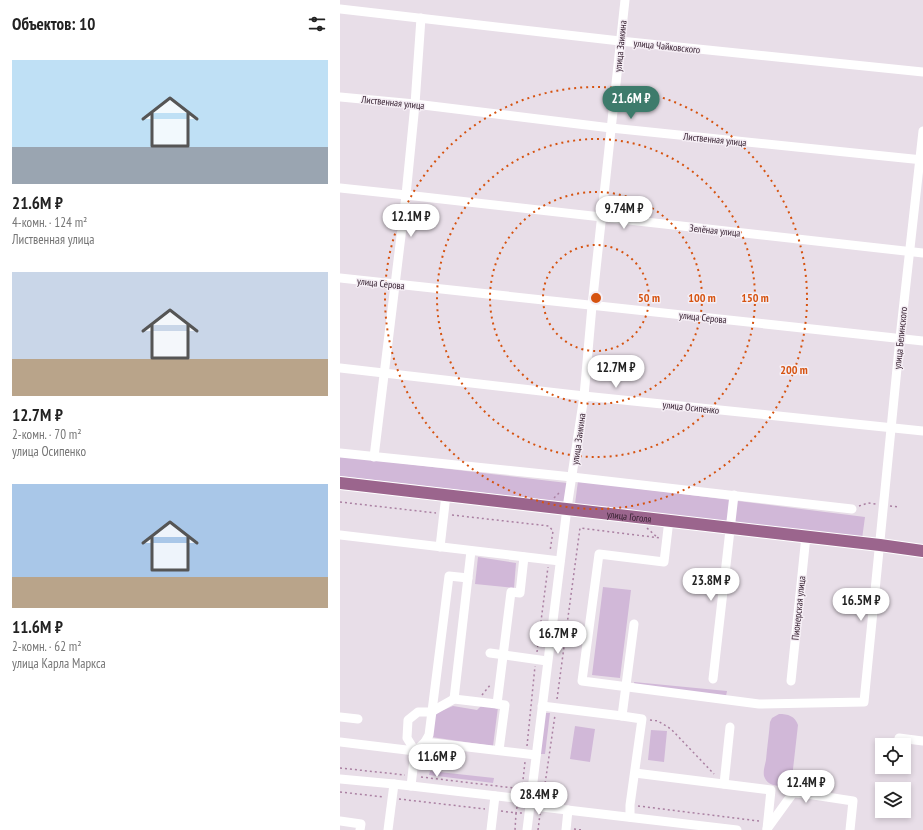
<!DOCTYPE html>
<html lang="ru">
<head>
<meta charset="utf-8">
<style>
	:root { --surface:#fff; --page:#f2f2f2; --text:#222; --muted:#767676; --accent:#3d7b6b }
	body { margin:0; font-family:"PT Sans Narrow",sans-serif; background:var(--page); color:var(--text); height:100vh; display:flex; flex-direction:column; font-size:15px; white-space:nowrap }
	* { box-sizing:border-box; margin:0 }
	p { font-size:13px; color:var(--muted) }
	.icon { flex:none; width:22px; height:22px; fill:none; stroke:currentColor; stroke-width:2; stroke-linecap:round; stroke-linejoin:round }
	.map { position:relative; flex:1; overflow:hidden }
	.sheet { display:flex; flex-direction:column; background:var(--surface); width:340px }
	.sheet>* { flex:none }
	.tools { position:absolute; left:535px; top:738px; display:grid; gap:8px }
	.tools a { display:grid; place-items:center; width:36px; height:36px; border-radius:0px; background:var(--surface); box-shadow:0 2px 6px #0003; font-size:20px }
	.price { position:absolute; translate:-50% -34px; padding:0 9px; border-radius:14px; background:#fff; color:#222; font-size:13px; line-height:26px; filter:drop-shadow(0 1px 2px #0008) }
	.price::after { content:''; position:absolute; left:50%; top:24px; width:12px; height:9px; margin-left:-6px; background:inherit; clip-path:polygon(0 0,100% 0,50% 100%) }
	.price.active { background:var(--accent); color:#fff }
	ul { padding:0; list-style:none }
	li { display:grid; align-content:center; gap:8px; height:212px; padding:0 12px }
	li span { display:grid; place-items:center; height:124px; border-radius:0px; color:#555 }
	li>.icon { margin-inline-start:auto }
	span .icon { width:72px; height:72px; fill:#fffc; stroke-width:1 }
	li b { font-size:17px }
	h2 { display:flex; justify-content:space-between; align-items:center; height:48px; padding:0 12px; font-size:17px }
	main { display:flex; flex:1; min-height:0 }
	.map>svg:first-child { display:block }
	.green { fill:#d1b8d8 }
	.lines { fill:none; stroke-linecap:round; stroke-linejoin:round }
	.major-casing { stroke:#fff; stroke-width:14 }
	.path { stroke:#aa80a2; stroke-width:1.5; stroke-dasharray:2 3; stroke-linecap:butt }
	.minor { stroke:#fff; stroke-width:9 }
	.major { stroke:#9b658d; stroke-width:12 }
	.ring { fill:none; stroke:#d65310; stroke-width:2; stroke-dasharray:2 4 }
	.labels { text-anchor:middle; stroke-width:3; stroke-linejoin:round; paint-order:stroke }
	.street-label { font-size:10px; fill:#362131; stroke:#f5eef5 }
	.centre { fill:#d65310; stroke:#f5eef5; stroke-width:2 }
	.ring-label { font-size:12px; text-anchor:middle; font-weight:bold; fill:#d65310; stroke:#f5eef5; stroke-width:3; stroke-linejoin:round; paint-order:stroke }
</style>
</head>
<body>
<main>
<section class="sheet">
<h2>Объектов: 10<svg class="icon" aria-label="filters" viewBox="0 0 24 24"><path d="M4 7h16M4 17h16"/><circle cx="9" cy="7" r="2"/><circle cx="15" cy="17" r="2"/></svg></h2>
<ul>
<li><span style="background:linear-gradient(#bfe0f5 70%,#9aa5b1 0)"><svg class="icon" aria-label="home" viewBox="0 0 24 24"><path d="M3 11l9-7 9 7M6 9v11h12V9"/></svg></span><div><b>21.6M ₽</b><p>4-комн. · 124 m²</p><p>Лиственная улица</p></div></li>
<li><span style="background:linear-gradient(#c9d6e8 70%,#b9a48a 0)"><svg class="icon" aria-label="home" viewBox="0 0 24 24"><path d="M3 11l9-7 9 7M6 9v11h12V9"/></svg></span><div><b>12.7M ₽</b><p>2-комн. · 70 m²</p><p>улица Осипенко</p></div></li>
<li><span style="background:linear-gradient(#a9c7e8 75%,#b9a48a 0)"><svg class="icon" aria-label="home" viewBox="0 0 24 24"><path d="M3 11l9-7 9 7M6 9v11h12V9"/></svg></span><div><b>11.6M ₽</b><p>2-комн. · 62 m²</p><p>улица Карла Маркса</p></div></li>
</ul>
</section>
<div class="map">
<svg width="583" height="830" viewBox="0 0 583 830">
	<rect width="100%" height="100%" fill="#e8dee8"/>
	<g class="green">
		<path d="M0,456L227,483L224,502L0,476Z"/>
		<path d="M238,481L525,517L522,539L235,504Z"/>
		<path d="M138,557L176,563L174,588L135,584Z"/>
		<path d="M263,587L291,590L280,678L252,675Z"/>
		<path d="M294,682L387,691L386,696L295,686Z"/>
		<path d="M142,705L158,707L153,746L91,737L94,714L113,706L137,710Z"/>
		<path d="M205,713H210L205,754H200Z"/>
		<path d="M439,714C448,714 455,716 458,725L452,778C446,788 428,789 424,776C423,771 425,765 426,760C427,747 429,735 430,722L432,718Z"/>
		<path d="M235,726L255,729L250,762L230,759Z"/>
		<path d="M311,730L327,731L324,762L308,760Z"/>
		<path d="M90,771L154,778L153,783L89,775Z"/>
	</g>
	<g class="lines">
		<defs>
			<g id="major">
				<path id="s1" d="M0,483L540,545L583,551"/>
			</g>
		</defs>
		<use href="#major" class="major-casing"/>
		<g class="path">
			<path d="M214,498L221,491"/>
			<path d="M0,502L96,513"/>
			<path d="M519,506L528,503L536,504"/>
			<path d="M550,506L559,507"/>
			<path d="M112,515L209,526L213,531L210,551"/>
			<path d="M307,528L318,538"/>
			<path d="M197,652L208,567"/>
			<path d="M142,695L151,684"/>
			<path d="M217,699L240,528L320,538"/>
			<path d="M310,720L318,721L331,729L374,774"/>
			<path d="M187,746L195,666"/>
			<path d="M0,768L65,775"/>
			<path d="M81,777L182,789"/>
			<path d="M182,789L185,762"/>
			<path d="M0,792L44,797"/>
			<path d="M203,798L215,715"/>
			<path d="M59,799L145,809"/>
			<path d="M298,806L419,821"/>
			<path d="M177,807L176,813H182"/>
			<path d="M161,811L176,813L175,830"/>
			<path d="M234,829L242,830"/>
			<path d="M198,830L200,814"/>
		</g>
		<g class="minor">
			<path d="M0,9L280,41L583,72"/>
			<path d="M0,97L75,104L271,128L583,160"/>
			<path d="M0,188L66,195L583,253"/>
			<path d="M0,278L583,341"/>
			<path d="M0,368L244,396L583,431"/>
			<path d="M0,453L232,477L512,509"/>
			<path d="M34,457L66,195L75,104L81,18"/>
			<path d="M329,520L324,562L259,554L242,681L419,704L524,702L560,338L583,131"/>
			<path d="M0,535L220,561"/>
			<path d="M100,547L106,495"/>
			<path d="M150,653L207,661"/>
			<path d="M373,679L394,495"/>
			<path d="M451,681L466,536"/>
			<path d="M114,699L131,551"/>
			<path d="M157,704L171,592L180,593L184,557"/>
			<path d="M202,706L282,716L294,624"/>
			<path d="M282,716L302,719L290,805V817"/>
			<path d="M0,717L18,719"/>
			<path d="M559,738L583,741"/>
			<path d="M0,742L75,751"/>
			<path d="M85,742L196,755"/>
			<path d="M75,751L85,742L89,735L109,576L128,578"/>
			<path d="M295,773L431,790L427,829"/>
			<path d="M0,779L54,784L191,800L202,807L397,830"/>
			<path d="M384,784L390,727"/>
			<path d="M71,786L75,751L67,738L68,720L78,712H91L114,699L165,705L159,750"/>
			<path d="M0,821L21,824L20,830"/>
			<path d="M427,829L453,793L467,794L513,801L510,830"/>
			<path d="M48,830L54,784"/>
			<path d="M151,830L155,796"/>
			<path d="M187,830L227,508L244,396L252,306L285,0"/>
			<path d="M226,830L228,810"/>
		</g>
		<use href="#major" class="major"/>
	</g>
	<g class="ring">
		<circle cx="256" cy="298" r="53"/>
		<circle cx="256" cy="298" r="106"/>
		<circle cx="256" cy="298" r="159"/>
		<circle cx="256" cy="298" r="211"/>
	</g>
	<g class="labels">
		<g class="street-label">
			<text transform="translate(280 46) rotate(-84)" y="4">улица Заикина</text>
			<text transform="translate(327 46) rotate(6)" y="4">улица Чайковского</text>
			<text transform="translate(53 102) rotate(6)" y="4">Лиственная улица</text>
			<text transform="translate(375 139) rotate(6)" y="4">Лиственная улица</text>
			<text transform="translate(375 230) rotate(6)" y="4">Зелёная улица</text>
			<text transform="translate(41 283) rotate(6)" y="4">улица Серова</text>
			<text transform="translate(363 317) rotate(6)" y="4">улица Серова</text>
			<text transform="translate(560 338) rotate(-84)" y="4">улица Белинского</text>
			<text transform="translate(351 407) rotate(6)" y="4">улица Осипенко</text>
			<text transform="translate(238 439) rotate(-82)" y="4">улица Заикина</text>
			<text dy="4" stroke="none"><textPath href="#s1" startOffset="291">улица Гоголя</textPath></text>
			<text transform="translate(458 608) rotate(-84)" y="4">Пионерская улица</text>
		</g>
	</g>
	<circle cx="256" cy="298" r="6" class="centre"/>
	<g class="ring-label">
		<text x="309" y="302">50 m</text>
		<text x="362" y="302">100 m</text>
		<text x="415" y="302">150 m</text>
		<text x="454" y="374">200 m</text>
	</g>
</svg>
<div class="tools">
<a><svg class="icon" aria-label="locate" viewBox="0 0 24 24"><circle cx="12" cy="12" r="6"/><path d="M12 2v4M12 18v4M2 12h4M18 12h4"/></svg></a>
<a><svg class="icon" aria-label="layers" viewBox="0 0 24 24"><path d="M12 4l9 5-9 5-9-5zM3 14l9 5 9-5"/></svg></a>
</div>
<b class="price active" style="left:291px;top:120px">21.6M ₽</b>
<b class="price" style="left:284px;top:230px">9.74M ₽</b>
<b class="price" style="left:71px;top:238px">12.1M ₽</b>
<b class="price" style="left:276px;top:389px">12.7M ₽</b>
<b class="price" style="left:371px;top:602px">23.8M ₽</b>
<b class="price" style="left:521px;top:622px">16.5M ₽</b>
<b class="price" style="left:218px;top:655px">16.7M ₽</b>
<b class="price" style="left:97px;top:778px">11.6M ₽</b>
<b class="price" style="left:466px;top:804px">12.4M ₽</b>
<b class="price" style="left:199px;top:816px">28.4M ₽</b>
</div>
</main>
</body>
</html>
